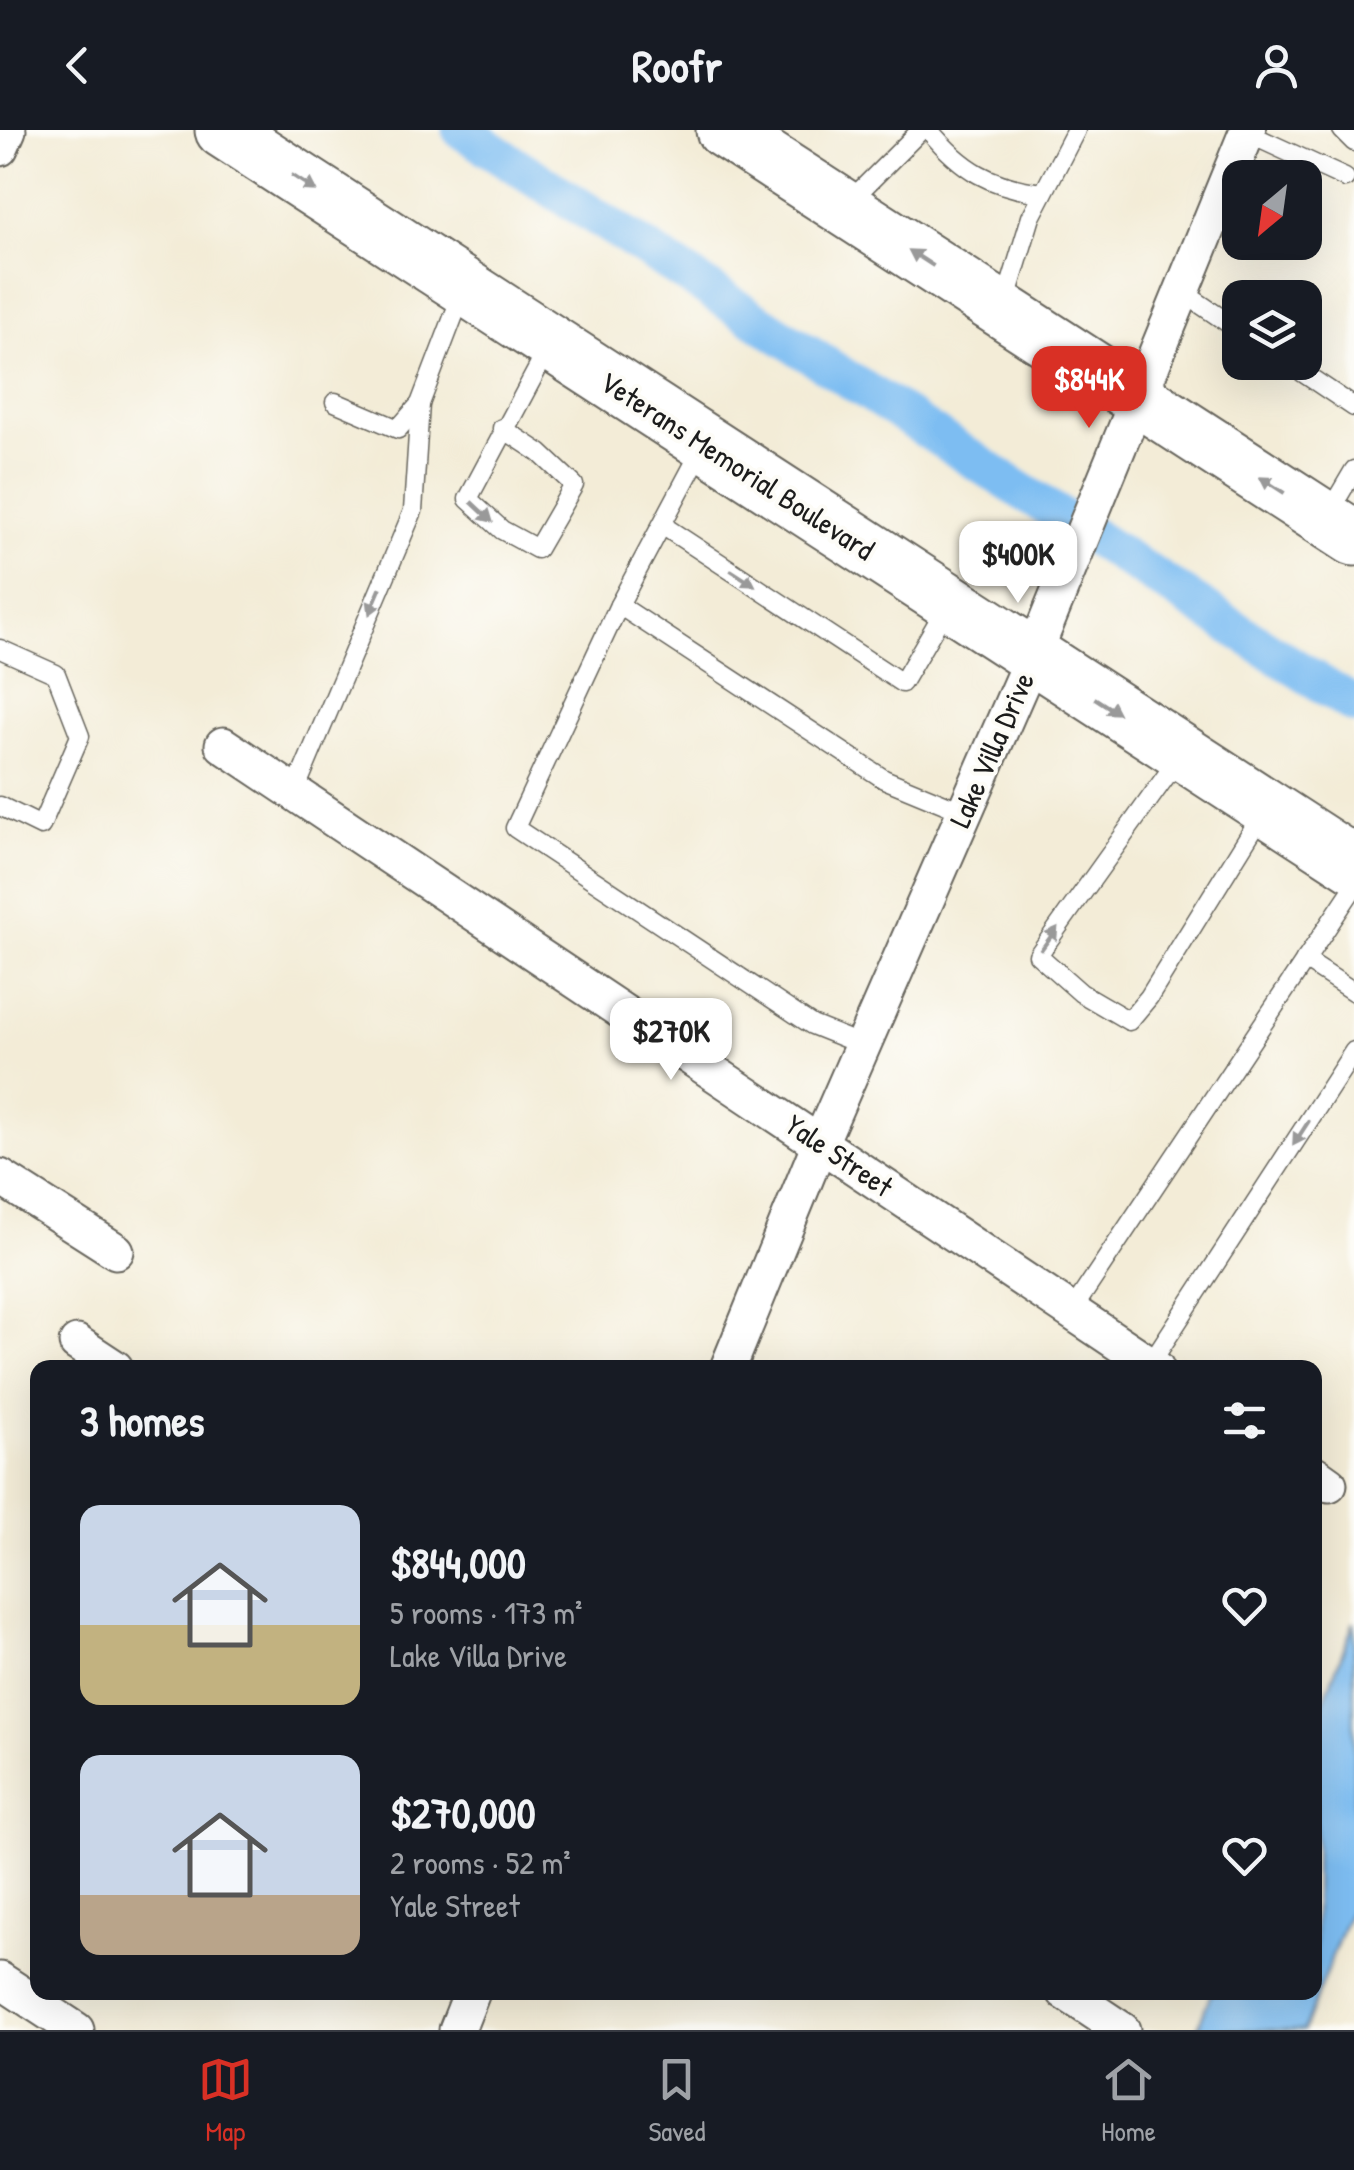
<!DOCTYPE html>
<html lang="en">
<head>
<meta charset="utf-8">
<style>
	:root { --surface:#171b24; --page:#20242c; --text:#f1f3f6; --muted:#9ea1a6; --line:#363941; --accent:#d93025 }
	body { margin:0; font-family:"Patrick Hand",sans-serif; background:var(--page); color:var(--text); height:100vh; display:flex; flex-direction:column; font-size:38px; white-space:nowrap }
	* { box-sizing:border-box; margin:0 }
	p { font-size:32px; color:var(--muted) }
	.icon { flex:none; width:55px; height:55px; fill:none; stroke:currentColor; stroke-width:2; stroke-linecap:round; stroke-linejoin:round }
	.map { position:relative; flex:1; overflow:hidden }
	.side { position:absolute; left:30px; top:1230px; width:1292px; height:640px; display:flex; flex-direction:column; background:var(--surface); border-radius:20px; box-shadow:0 10px 40px #0002 }
	.side>* { flex:none }
	.needle { width:65px; rotate:209deg }
	.tools { position:absolute; left:1222px; top:30px; display:grid; gap:20px }
	.tools a { display:grid; place-items:center; width:100px; height:100px; border-radius:20px; background:var(--surface); box-shadow:0 10px 40px #0002; font-size:50px }
	.price { position:absolute; translate:-50% -85px; padding:0 22px; border-radius:20px; background:#fff; color:#222; font-size:32px; line-height:65px; filter:drop-shadow(0 2px 5px #0008) }
	.price::after { content:''; position:absolute; left:50%; top:60px; width:30px; height:22px; margin-left:-15px; background:inherit; clip-path:polygon(0 0,100% 0,50% 100%) }
	.price.current { background:var(--accent); color:#fff }
	ul { padding:0; list-style:none }
	li { display:flex; align-items:center; gap:30px; height:250px; padding:0 50px }
	li span { display:grid; place-items:center; flex:none; width:280px; height:200px; border-radius:20px; color:#555 }
	li>.icon { margin-inline-start:auto }
	span .icon { width:120px; height:120px; fill:#fffc; stroke-width:1 }
	li b { font-size:42px }
	h2 { display:flex; justify-content:space-between; align-items:center; height:120px; padding:0 50px; font-size:42px }
	header { display:flex; justify-content:space-between; align-items:center; height:130px; padding:0 50px; background:var(--surface); font-size:45px; font-weight:700 }
	.tabs { display:flex; justify-content:space-around; align-items:center; height:140px; border-top:2px solid var(--line); background:var(--surface); font-size:28px; color:var(--muted) }
	.tabs a { display:grid; justify-items:center; gap:5px }
	.tabs .current { color:var(--accent) }
	.map>svg:first-child { display:block }
	.water { fill:#7dbdf2; stroke:#4c6c87; stroke-width:2.5 }
	.lines { fill:none; stroke-linecap:round; stroke-linejoin:round }
	.canal { stroke:#7dbdf2; stroke-width:38 }
	.lane-casing { stroke:#67655d; stroke-width:21 }
	.street-casing { stroke:#67655d; stroke-width:39 }
	.primary-casing { stroke:#67655d; stroke-width:59 }
	.lane { stroke:#fff; stroke-width:18 }
	.street { stroke:#fff; stroke-width:35 }
	.primary { stroke:#fff; stroke-width:55 }
	.oneway { fill:#999 }
	.labels { text-anchor:middle; stroke-width:8; stroke-linejoin:round; paint-order:stroke }
	.street-label { font-size:30px; fill:#1c1c1c; stroke:#fdfcf7 }
</style>
</head>
<body>
<header><svg class="icon" aria-label="back" viewBox="0 0 24 24"><path d="M15 5l-7 7 7 7"/></svg>Roofr<svg class="icon" aria-label="person" viewBox="0 0 24 24"><circle cx="12" cy="8" r="4"/><path d="M4 21q1-7 8-7t8 7"/></svg></header>
<div class="map">
<svg width="1354" height="1900" viewBox="0 0 1354 1900">
	<rect width="100%" height="100%" fill="#fdfcf7"/>
	<filter id="ink" filterUnits="userSpaceOnUse"><feTurbulence type="fractalNoise" baseFrequency=".01" numOctaves="2"/><feDisplacementMap in="SourceGraphic" scale="20" xChannelSelector="R" yChannelSelector="G"/><feConvolveMatrix kernelMatrix="1 2 1 2 8 2 1 2 1" color-interpolation-filters="sRGB"/></filter>
	<filter id="wash" filterUnits="userSpaceOnUse"><feTurbulence type="fractalNoise" baseFrequency=".0048" numOctaves="4" result="noise"/><feDisplacementMap in="SourceGraphic" scale="40" xChannelSelector="R" yChannelSelector="G"/><feGaussianBlur stdDeviation="2.25" result="paint"/><feColorMatrix in="noise" values="0 0 0 0 0 0 0 0 0 0 0 0 0 0 0 0 0 1.4 0 .05"/><feComposite in="paint" operator="in"/></filter>
	<g filter="url(#wash)">
		<rect width="100%" height="100%" fill="#f3ecd7"/>
		<path class="water" d="M1354,1492V1769L1304,1900H1197L1211,1863L1315,1862V1593Z"/>
		<g class="lines">
			<path class="canal" d="M461,0L1354,575"/>
		</g>
	</g>
	<g filter="url(#ink)">
		<g class="lines">
			<defs>
				<g id="lane">
					<path d="M929,0C962,40 991,57 1043,63"/>
					<path d="M1342,0L1354,12"/>
					<path d="M1247,3L1345,48"/>
					<path d="M847,74L921,0"/>
					<path d="M1181,161L1240,201"/>
					<path d="M1004,176L1031,87L1076,0"/>
					<path d="M1287,232L1354,277"/>
					<path d="M335,272L398,299L420,274L462,164"/>
					<path d="M502,298L540,323L574,355L537,419L502,400L468,369L548,219"/>
					<path d="M1328,384L1354,340"/>
					<path d="M662,395L902,553L946,478"/>
					<path d="M619,475L702,319"/>
					<path d="M0,519L56,544L80,606L41,696L0,676"/>
					<path d="M1179,628L1038,825L1081,863L1129,891L1149,867L1263,683"/>
					<path d="M294,663L413,381L420,274"/>
					<path d="M1305,830L1354,862"/>
					<path d="M862,915L812,895L515,698L619,475L884,649L964,682"/>
					<path d="M1071,1182L1354,757"/>
					<path d="M1150,1234L1354,921"/>
				</g>
				<g id="street">
					<path d="M0,18L8,0"/>
					<path d="M223,615L1156,1238"/>
					<path d="M0,1047L116,1121"/>
					<path d="M77,1213L115,1238"/>
					<path d="M728,1238L820,1013L1032,528L1248,0"/>
					<path d="M1315,1344L1329,1354"/>
					<path d="M0,1850L76,1900"/>
					<path d="M1065,1862L1122,1900"/>
					<path d="M457,1900L472,1862"/>
				</g>
				<g id="primary">
					<path d="M223,0L1354,734"/>
					<path d="M724,0L1354,408"/>
				</g>
			</defs>
			<use href="#lane" class="lane-casing"/>
			<use href="#street" class="street-casing"/>
			<use href="#primary" class="primary-casing"/>
			<use href="#lane" class="lane"/>
			<use href="#street" class="street"/>
			<use href="#primary" class="primary"/>
		</g>
		<defs><path id="oneway-solid" d="M-6-.8H1V-3.2L6.5 0L1 3.2V.8H-6Z" transform="scale(2.5)"/></defs>
		<g class="oneway">
			<use href="#oneway-solid" transform="translate(304 53) rotate(33)"/>
			<use href="#oneway-solid" transform="translate(921 128) rotate(-147)"/>
			<use href="#oneway-solid" transform="translate(1272 355) rotate(-147)"/>
			<use href="#oneway-solid" transform="translate(482 382) rotate(43)"/>
			<use href="#oneway-solid" transform="translate(743 448) rotate(33)"/>
			<use href="#oneway-solid" transform="translate(375 471) rotate(113)"/>
			<use href="#oneway-solid" transform="translate(1107 576) rotate(33)"/>
			<use href="#oneway-solid" transform="translate(1049 809) rotate(-54)"/>
			<use href="#oneway-solid" transform="translate(1301 1003) rotate(123)"/>
		</g>
	</g>
	<g class="labels">
		<g class="street-label">
			<text transform="translate(737 336) rotate(33)" y="10">Veterans Memorial Boulevard</text>
			<text transform="translate(992 620) rotate(-66)" y="10">Lake Villa Drive</text>
			<text transform="translate(839 1026) rotate(34)" y="10">Yale Street</text>
		</g>
	</g>
</svg>
<div class="tools">
<a><svg class="needle" viewBox="-14 -14 28 28"><path d="M0-13l5 13h-10z" fill="#e53935"/><path d="M0 13l5-13h-10z" fill="#9ea1a6"/></svg></a>
<a><svg class="icon" aria-label="layers" viewBox="0 0 24 24"><path d="M12 4l9 5-9 5-9-5zM3 14l9 5 9-5"/></svg></a>
</div>
<b class="price current" style="left:1089px;top:301px">$844K</b>
<b class="price" style="left:1018px;top:476px">$400K</b>
<b class="price" style="left:671px;top:953px">$270K</b>
<section class="side">
<h2>3 homes<svg class="icon" aria-label="filters" viewBox="0 0 24 24"><path d="M4 7h16M4 17h16"/><circle cx="9" cy="7" r="2"/><circle cx="15" cy="17" r="2"/></svg></h2>
<ul>
<li><span style="background:linear-gradient(#c9d6e8 60%,#c2b280 0)"><svg class="icon" aria-label="home" viewBox="0 0 24 24"><path d="M3 11l9-7 9 7M6 9v11h12V9"/></svg></span><div><b>$844,000</b><p>5 rooms · 173 m²</p><p>Lake Villa Drive</p></div><svg class="icon" aria-label="heart" viewBox="0 0 24 24"><path d="M12 20l-8-8c-3-5 5-10 8-4 3-6 11-1 8 4z"/></svg></li>
<li><span style="background:linear-gradient(#c9d6e8 70%,#b9a48a 0)"><svg class="icon" aria-label="home" viewBox="0 0 24 24"><path d="M3 11l9-7 9 7M6 9v11h12V9"/></svg></span><div><b>$270,000</b><p>2 rooms · 52 m²</p><p>Yale Street</p></div><svg class="icon" aria-label="heart" viewBox="0 0 24 24"><path d="M12 20l-8-8c-3-5 5-10 8-4 3-6 11-1 8 4z"/></svg></li>
</ul>
</section>
</div>
<nav class="tabs">
<a class="current"><svg class="icon" aria-label="map" viewBox="0 0 24 24"><path d="M3 6l6-2 6 2 6-2v14l-6 2-6-2-6 2zM9 4v14M15 6v14"/></svg>Map</a>
<a><svg class="icon" aria-label="saved" viewBox="0 0 24 24"><path d="M7 4h10v16l-5-4-5 4z"/></svg>Saved</a>
<a><svg class="icon" aria-label="home" viewBox="0 0 24 24"><path d="M3 11l9-7 9 7M6 9v11h12V9"/></svg>Home</a>
</nav>
</body>
</html>
